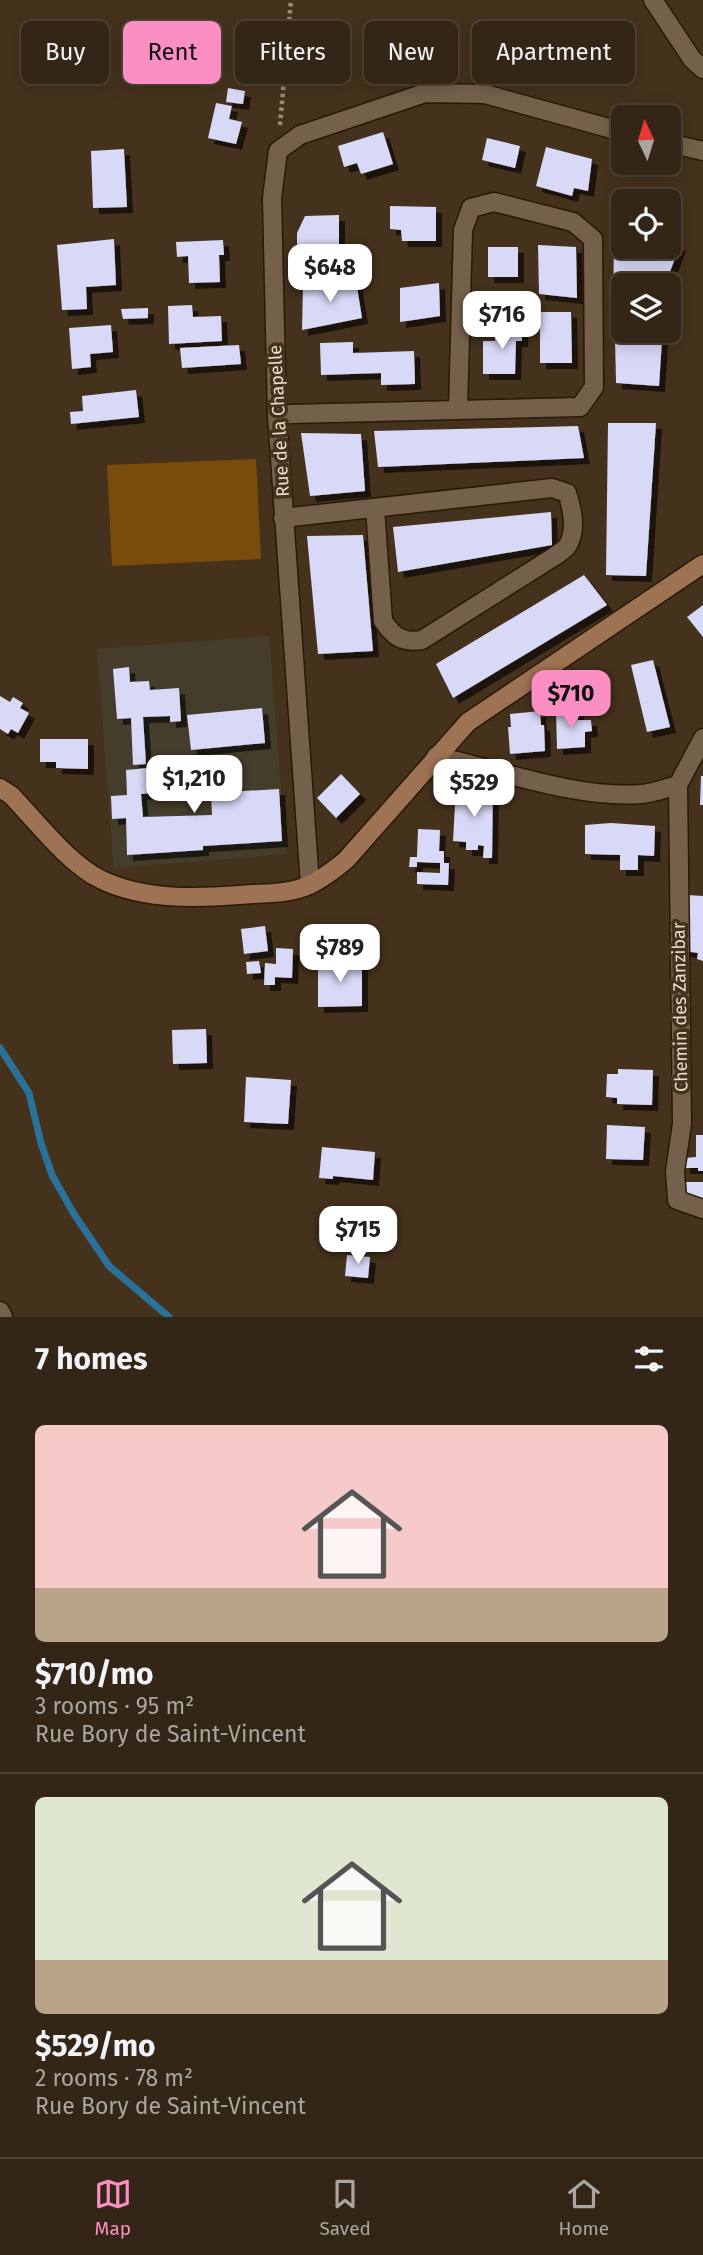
<!DOCTYPE html>
<html lang="en">
<head>
<meta charset="utf-8">
<style>
	:root { --surface:#342616; --page:#3c2e1f; --text:#f1f3f6; --muted:#a9a5a1; --line:#4e4335; --accent:#fb8fc4 }
	body { margin:0; font-family:"Fira Sans",sans-serif; background:var(--page); color:var(--text); height:100vh; display:flex; flex-direction:column; font-size:26px; white-space:nowrap }
	* { box-sizing:border-box; margin:0 }
	p { font-size:23px; color:var(--muted) }
	.icon { flex:none; width:38px; height:38px; fill:none; stroke:currentColor; stroke-width:2; stroke-linecap:round; stroke-linejoin:round }
	.map { position:relative; height:1317px; overflow:hidden }
	.details { display:flex; flex-direction:column; background:var(--surface); flex:1 }
	.details>* { flex:none }
	.hud { position:absolute; left:21px; top:21px; width:662px; height:63px; display:flex; gap:14px }
	.needle { width:46px; rotate:356deg }
	.fabs { position:absolute; left:611px; top:105px; display:grid; gap:14px }
	.fabs a { display:grid; place-items:center; width:70px; height:70px; border-radius:10px; background:var(--surface); box-shadow:0 4px 18px #0003,0 0 0 2px var(--line); font-size:35px }
	.price { position:absolute; translate:-50% -60px; padding:0 16px; border-radius:14px; background:#fff; color:#222; font-size:23px; line-height:46px; filter:drop-shadow(0 2px 4px #0008) }
	.price::after { content:''; position:absolute; left:50%; top:42px; width:21px; height:16px; margin-left:-10px; background:inherit; clip-path:polygon(0 0,100% 0,50% 100%) }
	.price.selected { background:var(--accent); color:#111 }
	ul { padding:0; list-style:none }
	li { display:grid; align-content:center; gap:14px; height:371px; padding:0 35px }
	li+li { border-top:2px solid var(--line) }
	li span { display:grid; place-items:center; height:217px; border-radius:10px; color:#555 }
	li>.icon { margin-inline-start:auto }
	span .icon { width:126px; height:126px; fill:#fffc; stroke-width:1 }
	li b { font-size:30px }
	h2 { display:flex; justify-content:space-between; align-items:center; height:84px; padding:0 35px; font-size:30px }
	.tag { padding:0 24px; border-radius:10px; background:var(--surface); box-shadow:0 4px 18px #0003,0 0 0 2px var(--line); font-size:24px; line-height:63px }
	.tag.selected { background:var(--accent); color:#111 }
	.dock { display:flex; justify-content:space-around; align-items:center; height:98px; border-top:2px solid var(--line); background:var(--surface); font-size:19px; color:var(--muted) }
	.dock a { display:grid; justify-items:center; gap:4px }
	.dock .selected { color:var(--accent) }
	.map>svg:first-child { display:block }
	.education { fill:#453d2c }
	.green { fill:#7a4c0c }
	.lines { fill:none; stroke-linecap:round; stroke-linejoin:round }
	.stream { stroke:#2a7299; stroke-width:7 }
	.building { fill:#d8d8f7; filter:url(#shadow) }
	.street-casing { stroke:#2b1905; stroke-width:21 }
	.secondary-casing { stroke:#2b1905; stroke-width:21 }
	.path { stroke:#9a8a7a; stroke-width:4.5; stroke-dasharray:3.5 3.5; stroke-linecap:butt }
	.street { stroke:#75614b; stroke-width:18 }
	.secondary { stroke:#9e7353; stroke-width:18 }
	.labels { text-anchor:middle; stroke-width:7; stroke-linejoin:round; paint-order:stroke }
	.street-label { font-size:18px; fill:#e8dccf; stroke:#45321d }
</style>
</head>
<body>
<div class="map">
<svg width="703" height="1317" viewBox="0 0 703 1317">
	<defs>
		<filter id="shadow"><feDropShadow dx="6" dy="6" stdDeviation="0" flood-color="#0009"/></filter>
	</defs>
	<rect width="100%" height="100%" fill="#45321d"/>
	<path class="education" d="M269,636L286,854L114,868L97,649Z"/>
	<path class="green" d="M256,459L261,559L112,566L107,465Z"/>
	<g class="lines">
		<path class="stream" d="M0,1048L29,1093L41,1143L52,1175L74,1214L109,1266L169,1317"/>
	</g>
	<g class="building">
		<path d="M228,88L245,91L243,104L226,102Z"/>
		<path d="M216,103L232,106L229,119L242,122L236,144L208,138Z"/>
		<path d="M383,132L393,164L361,174L357,163L344,167L338,146Z"/>
		<path d="M487,138L520,146L515,168L482,160Z"/>
		<path d="M546,147L592,159L588,191L574,188L572,196L536,186Z"/>
		<path d="M124,149L127,207L93,208L91,151Z"/>
		<path d="M390,206L436,207V241H402L401,230L390,229Z"/>
		<path d="M339,215V259H304V255H297V233L305,216Z"/>
		<path d="M114,239L116,285L86,287L87,309L62,310L57,245Z"/>
		<path d="M223,240L224,255H219L220,282L189,283L188,256L177,257L176,242Z"/>
		<path d="M538,245L576,247L577,298L539,294Z"/>
		<path d="M614,245L668,247V245H680L665,285H623V303L613,304Z"/>
		<rect x="488" y="247" width="30" height="30"/>
		<path d="M356,281L362,318L302,330L303,284Z"/>
		<path d="M439,283L440,316L400,322V288Z"/>
		<path d="M192,305L193,317L221,316L222,341L169,344L168,306Z"/>
		<path d="M148,308V318L123,319L121,309Z"/>
		<path d="M540,312H571L572,363H540Z"/>
		<path d="M111,325L113,352L90,354L91,367L72,369L69,328Z"/>
		<path d="M495,327H522V341H516L515,374H483V341H495Z"/>
		<path d="M615,338L662,339L659,386L616,383Z"/>
		<path d="M353,342V353L414,351L415,384L381,385V373L321,375L320,343Z"/>
		<path d="M239,345L241,364L182,368L180,348Z"/>
		<path d="M136,390L139,417L71,424L70,412L83,411L82,396Z"/>
		<path d="M608,423H656L646,576L606,575Z"/>
		<path d="M578,426L584,458L378,467L374,431Z"/>
		<path d="M301,433L361,434L365,491L310,496Z"/>
		<path d="M551,512L552,545L398,572L393,527Z"/>
		<path d="M363,535L373,651L318,654L307,536Z"/>
		<path d="M584,575L607,605L453,698L436,664Z"/>
		<path d="M703,605V637L687,617Z"/>
		<path d="M653,660L670,727L647,732L631,665Z"/>
		<path d="M129,667L130,682L149,681L150,690L179,688L181,721L170,722V716L143,717L146,764L133,765L131,718L117,719L113,669Z"/>
		<path d="M0,696L10,702L13,697L23,703L20,708L29,713L18,733L11,729L8,734L0,729Z"/>
		<path d="M262,708L265,743L191,750L187,715Z"/>
		<path d="M578,710V720H591L592,731L585,732V747L557,749L556,711Z"/>
		<path d="M540,711L541,725H544L545,751L510,754L508,727H511L510,714Z"/>
		<path d="M40,739H88V769L56,768V762H40Z"/>
		<path d="M193,764L195,790L141,794L143,817L212,815L211,793L279,789L282,841L203,846V850L127,855L126,818L112,819L111,796L127,795L126,770Z"/>
		<path d="M341,774L360,794L336,818L317,798Z"/>
		<path d="M701,776H703V805H700Z"/>
		<path d="M456,787L493,789L492,858H483L484,846L478,845V850H466V842L453,841Z"/>
		<path d="M611,823L655,826L654,856L638,855V870H620V855L585,854V825Z"/>
		<path d="M418,829L440,830L439,851H444V863H449L448,885L417,884V872L440,873V863L417,862V867H409L410,857H417Z"/>
		<path d="M688,895L703,896V961L697,959L698,953L684,951Z"/>
		<path d="M265,926L268,951L244,954L241,929Z"/>
		<rect x="353" y="936" width="15" height="11"/>
		<path d="M276,948L293,949L292,978L275,977V985H264L265,963L276,964Z"/>
		<path d="M259,961L261,973L247,974L246,962Z"/>
		<path d="M318,962H362V1006L318,1007Z"/>
		<path d="M206,1029L207,1063L173,1064L172,1030Z"/>
		<path d="M618,1069L653,1070L652,1105L617,1104V1098L606,1097L607,1074H618Z"/>
		<path d="M246,1077L291,1080L288,1124L244,1122Z"/>
		<path d="M607,1125L645,1127L643,1160L606,1159Z"/>
		<path d="M696,1135H703V1171H698V1168H684V1158L696,1157Z"/>
		<path d="M322,1147L375,1152L373,1180L333,1176V1179L319,1178Z"/>
		<path d="M680,1182H703V1199H691L683,1191Z"/>
		<path d="M347,1255L370,1257L368,1278L345,1276Z"/>
	</g>
	<g class="lines">
		<defs>
			<g id="street">
				<path d="M653,0L692,59L703,69"/>
				<path d="M668,143L703,151"/>
				<path d="M277,415L291,414L580,407L594,387L593,239L573,222L494,202L471,208L463,230L458,410"/>
				<path d="M283,518L552,488L567,493C572,507 577,530 568,545C566,549 559,553 555,556L422,640C402,643 394,637 383,621L375,508"/>
				<path d="M436,756C501,770 575,799 642,794C654,793 666,788 678,785L703,738"/>
				<path d="M678,785L682,1124L675,1171L677,1200L703,1209"/>
				<path d="M310,885L277,415L272,198L278,151L300,135L425,93L485,94L623,132"/>
				<path d="M0,1311L3,1317"/>
			</g>
			<path id="secondary" d="M0,788L11,795C35,820 69,864 100,879C146,902 204,898 253,894C272,893 294,893 311,884C324,878 335,869 346,860L468,722L703,564"/>
		</defs>
		<use href="#street" class="street-casing"/>
		<use href="#secondary" class="secondary-casing"/>
		<path class="path" d="M280,125L291,0"/>
		<use href="#street" class="street"/>
		<use href="#secondary" class="secondary"/>
	</g>
	<g class="labels">
		<g class="street-label">
			<text transform="translate(279 421) rotate(-93)" y="6">Rue de la Chapelle</text>
			<text transform="translate(680 1007) rotate(-91)" y="6">Chemin des Zanzibar</text>
		</g>
	</g>
</svg>
<div class="fabs">
<a><svg class="needle" viewBox="-14 -14 28 28"><path d="M0-13l5 13h-10z" fill="#e53935"/><path d="M0 13l5-13h-10z" fill="#a9a5a1"/></svg></a>
<a><svg class="icon" aria-label="locate" viewBox="0 0 24 24"><circle cx="12" cy="12" r="6"/><path d="M12 2v4M12 18v4M2 12h4M18 12h4"/></svg></a>
<a><svg class="icon" aria-label="layers" viewBox="0 0 24 24"><path d="M12 4l9 5-9 5-9-5zM3 14l9 5 9-5"/></svg></a>
</div>
<b class="price" style="left:330px;top:304px">$648</b>
<b class="price" style="left:502px;top:351px">$716</b>
<b class="price selected" style="left:571px;top:730px">$710</b>
<b class="price" style="left:194px;top:815px">$1,210</b>
<b class="price" style="left:474px;top:819px">$529</b>
<b class="price" style="left:340px;top:984px">$789</b>
<b class="price" style="left:358px;top:1266px">$715</b>
<div class="hud">
<a class="tag">Buy</a>
<a class="tag selected">Rent</a>
<a class="tag">Filters</a>
<a class="tag">New</a>
<a class="tag">Apartment</a>
</div>
</div>
<section class="details">
<h2>7 homes<svg class="icon" aria-label="filters" viewBox="0 0 24 24"><path d="M4 7h16M4 17h16"/><circle cx="9" cy="7" r="2"/><circle cx="15" cy="17" r="2"/></svg></h2>
<ul>
<li><span style="background:linear-gradient(#f6c9c9 75%,#b9a48a 0)"><svg class="icon" aria-label="home" viewBox="0 0 24 24"><path d="M3 11l9-7 9 7M6 9v11h12V9"/></svg></span><div><b>$710/mo</b><p>3 rooms · 95 m²</p><p>Rue Bory de Saint-Vincent</p></div></li>
<li><span style="background:linear-gradient(#dfe7d0 75%,#b9a48a 0)"><svg class="icon" aria-label="home" viewBox="0 0 24 24"><path d="M3 11l9-7 9 7M6 9v11h12V9"/></svg></span><div><b>$529/mo</b><p>2 rooms · 78 m²</p><p>Rue Bory de Saint-Vincent</p></div></li>
</ul>
</section>
<nav class="dock">
<a class="selected"><svg class="icon" aria-label="map" viewBox="0 0 24 24"><path d="M3 6l6-2 6 2 6-2v14l-6 2-6-2-6 2zM9 4v14M15 6v14"/></svg>Map</a>
<a><svg class="icon" aria-label="saved" viewBox="0 0 24 24"><path d="M7 4h10v16l-5-4-5 4z"/></svg>Saved</a>
<a><svg class="icon" aria-label="home" viewBox="0 0 24 24"><path d="M3 11l9-7 9 7M6 9v11h12V9"/></svg>Home</a>
</nav>
</body>
</html>
